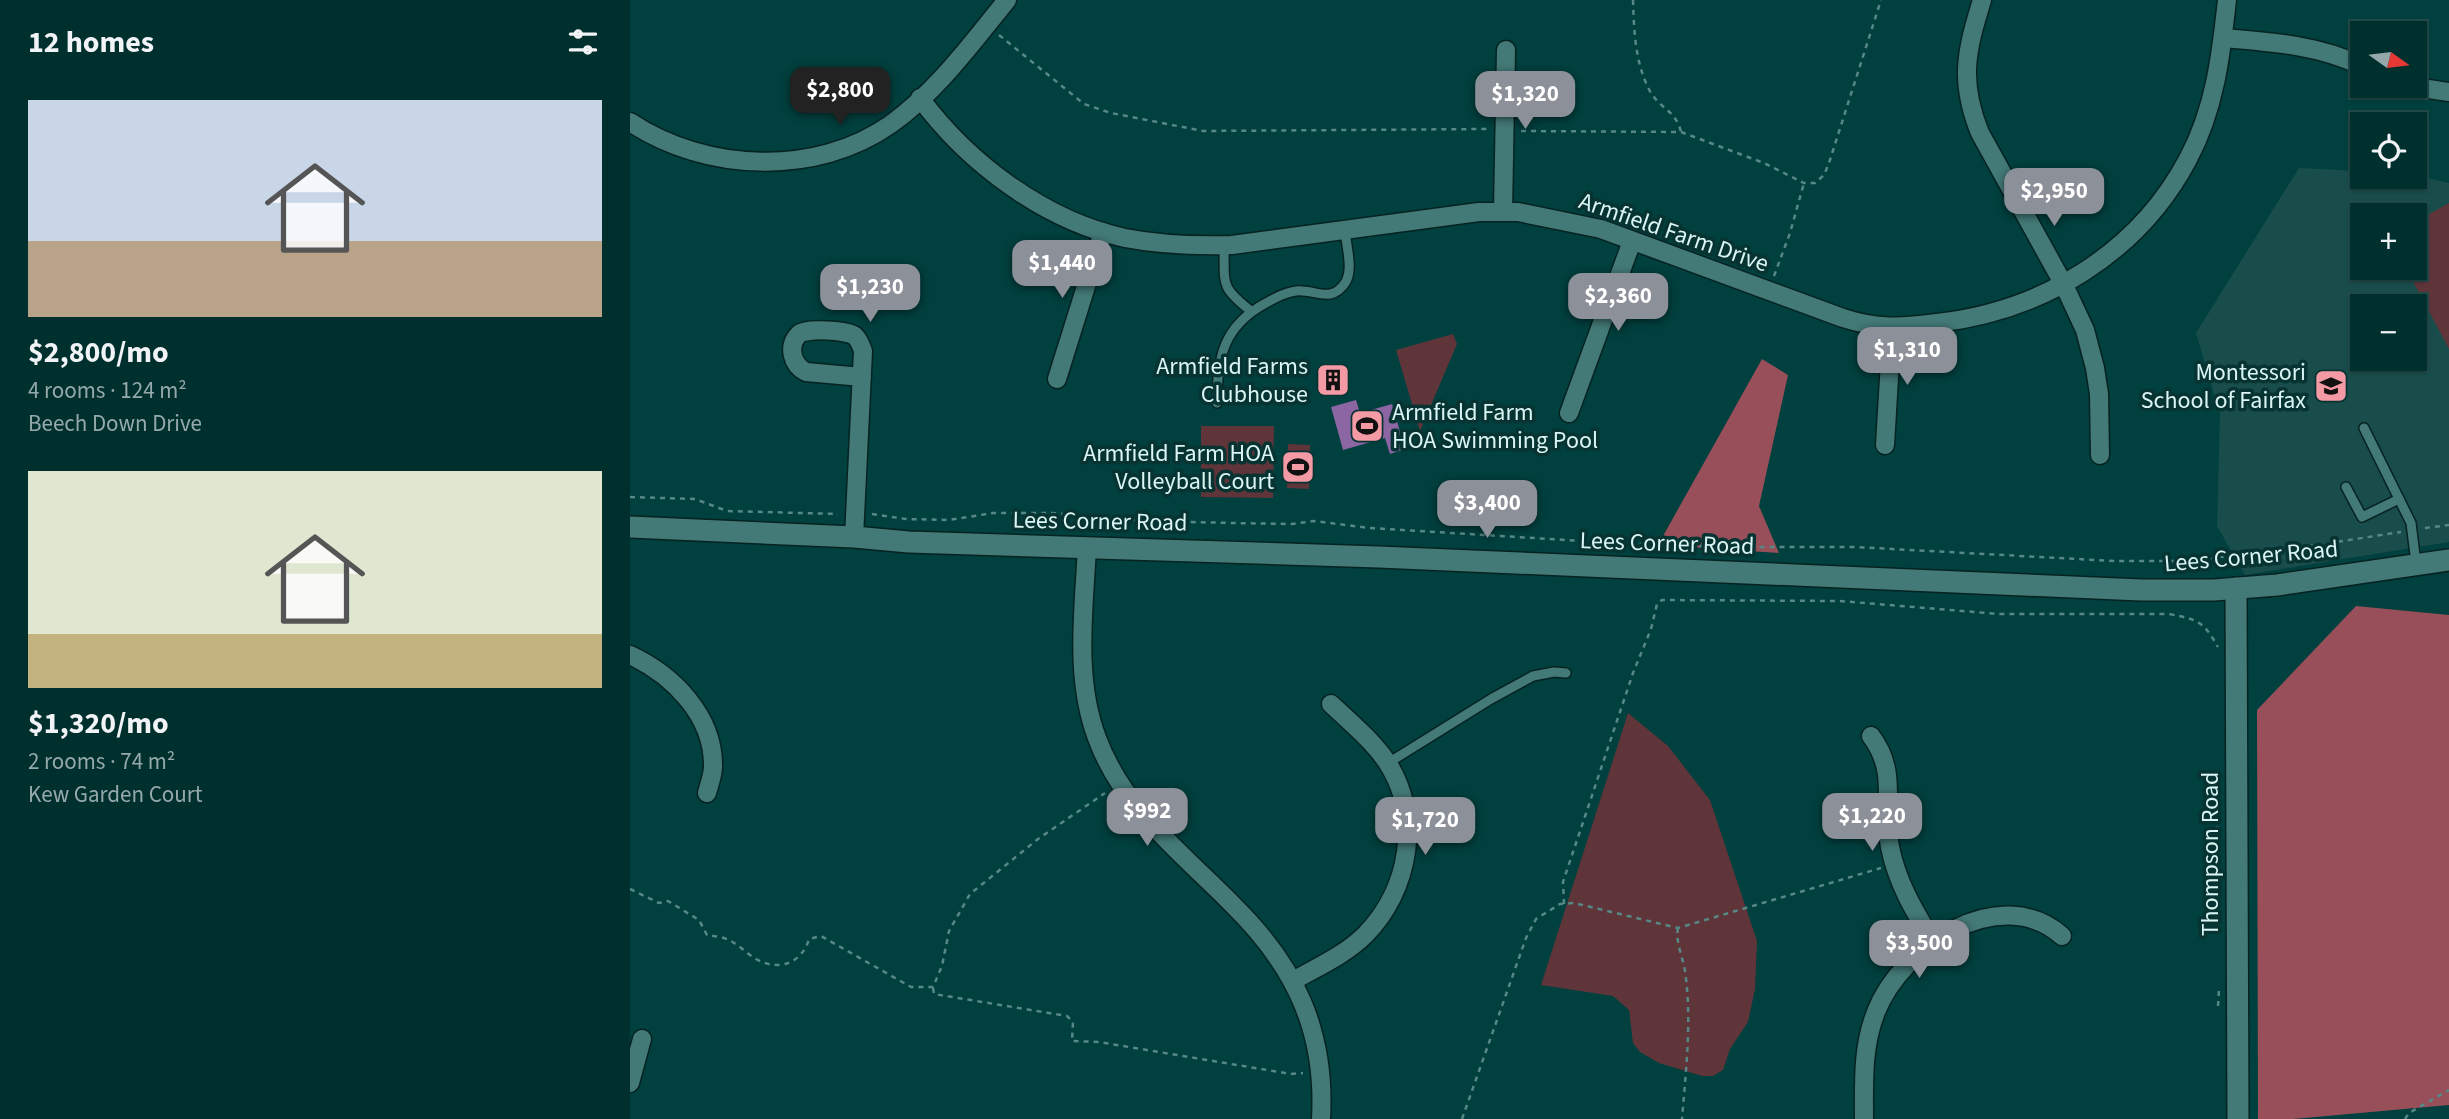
<!DOCTYPE html>
<html lang="en">
<head>
<meta charset="utf-8">
<style>
	:root { --surface:#00302e; --page:#0e3c3a; --text:#f1f3f6; --muted:#95a9aa; --line:#224b4a; --accent:#8c9099 }
	body { margin:0; font-family:"Source Sans 3",sans-serif; background:var(--page); color:var(--text); height:100vh; display:flex; flex-direction:column; font-size:26px; white-space:nowrap }
	* { box-sizing:border-box; margin:0 }
	p { font-size:23px; color:var(--muted) }
	.icon { flex:none; width:38px; height:38px; fill:none; stroke:currentColor; stroke-width:2; stroke-linecap:round; stroke-linejoin:round }
	.map { position:relative; flex:1; overflow:hidden }
	.side { display:flex; flex-direction:column; background:var(--surface); width:630px }
	.side>* { flex:none }
	.needle { width:46px; rotate:104deg }
	.fabs { position:absolute; left:1720px; top:21px; display:grid; gap:14px }
	.fabs a { display:grid; place-items:center; width:77px; height:77px; border-radius:0px; background:var(--surface); box-shadow:0 2px 5px #0004,0 0 0 2px var(--line); font-size:35px }
	.price { position:absolute; translate:-50% -60px; padding:0 16px; border-radius:14px; background:var(--accent); color:#fff; font-size:23px; line-height:46px; filter:drop-shadow(0 2px 4px #0008) }
	.price::after { content:''; position:absolute; left:50%; top:42px; width:21px; height:16px; margin-left:-10px; background:inherit; clip-path:polygon(0 0,100% 0,50% 100%) }
	.price.current { background:#222; color:#fff }
	ul { padding:0; list-style:none }
	li { display:grid; align-content:center; gap:14px; height:371px; padding:0 28px }
	li span { display:grid; place-items:center; height:217px; border-radius:0px; color:#555 }
	li>.icon { margin-inline-start:auto }
	span .icon { width:126px; height:126px; fill:#fffc; stroke-width:1 }
	li b { font-size:30px }
	h2 { display:flex; justify-content:space-between; align-items:center; height:84px; padding:0 28px; font-size:30px }
	main { display:flex; flex:1; min-height:0 }
	.map>svg:first-child { display:block }
	.built { fill:#194d4b; fill-rule:evenodd }
	.green { fill:#5f353a }
	.forest { fill:#994f5a }
	.water { fill:#8b66a2 }
	.lines { fill:none; stroke-linecap:round; stroke-linejoin:round }
	.service-casing { stroke:#062322; stroke-width:12 }
	.minor-casing { stroke:#062322; stroke-width:21 }
	.tertiary-casing { stroke:#062322; stroke-width:24 }
	.path { stroke:#568886; stroke-width:2.5; stroke-dasharray:5 5; stroke-linecap:butt }
	.service { stroke:#437976; stroke-width:9 }
	.minor { stroke:#437976; stroke-width:18 }
	.tertiary { stroke:#437976; stroke-width:21 }
	.labels { text-anchor:middle; stroke-width:7; stroke-linejoin:round; paint-order:stroke }
	.street-label { font-size:24px; fill:#daf5f3; stroke:#073432 }
	.poi-label { font-size:24px; fill:#daf5f3; stroke:#073432; text-anchor:end }
</style>
</head>
<body>
<main>
<section class="side">
<h2>12 homes<svg class="icon" aria-label="filters" viewBox="0 0 24 24"><path d="M4 7h16M4 17h16"/><circle cx="9" cy="7" r="2"/><circle cx="15" cy="17" r="2"/></svg></h2>
<ul>
<li><span style="background:linear-gradient(#c9d6e8 65%,#b9a48a 0)"><svg class="icon" aria-label="home" viewBox="0 0 24 24"><path d="M3 11l9-7 9 7M6 9v11h12V9"/></svg></span><div><b>$2,800/mo</b><p>4 rooms · 124 m²</p><p>Beech Down Drive</p></div></li>
<li><span style="background:linear-gradient(#dfe7d0 75%,#c2b280 0)"><svg class="icon" aria-label="home" viewBox="0 0 24 24"><path d="M3 11l9-7 9 7M6 9v11h12V9"/></svg></span><div><b>$1,320/mo</b><p>2 rooms · 74 m²</p><p>Kew Garden Court</p></div></li>
</ul>
</section>
<div class="map">
<svg width="1819" height="1119" viewBox="0 0 1819 1119">
	<rect width="100%" height="100%" fill="#00403e"/>
	<path class="built" d="M1669,168L1732,171V177H1785V175L1819,183V542L1615,575L1587,526L1590,414L1566,333ZM1732,215H1785V268H1732ZM1732,306H1785V359H1732Z"/>
	<g class="green">
		<path d="M1819,203V349L1776,268H1785V222Z"/>
		<path d="M823,334L827,344L790,431L766,350Z"/>
		<path d="M571,426H644L643,498L571,497Z"/>
		<path d="M658,444L680,445L679,489L657,488Z"/>
		<path d="M998,713L1038,746L1080,800L1127,941L1125,989L1118,1022L1100,1049L1093,1070L1083,1076H1072L1029,1063L1010,1052L1003,1043L999,1010L983,996L911,985Z"/>
	</g>
	<g class="forest">
		<path d="M1132,359L1158,375L1129,506L1149,553L1028,545Z"/>
		<path d="M1726,606L1819,615V1105L1663,1119H1628L1627,710Z"/>
	</g>
	<path class="water" d="M726,400L730,413L762,404L775,449L760,454L755,438L713,450L701,407Z"/>
	<g class="lines">
		<defs>
			<g id="service">
				<path d="M594,245C595,284 589,286 621,311"/>
				<path d="M587,403C587,358 593,326 636,303C645,298 655,292 666,291C685,289 701,304 715,283C724,270 716,246 715,230"/>
				<path d="M1734,428L1781,523L1786,563"/>
				<path d="M1716,487L1732,517L1769,499"/>
				<path d="M758,763L861,699L903,676L924,672L936,673"/>
			</g>
			<g id="minor">
				<path d="M1352,0C1336,52 1329,81 1350,133L1434,285L1455,330L1465,368L1469,394L1470,455"/>
				<path d="M1593,38C1642,42 1688,45 1732,66"/>
				<path d="M1779,86L1819,92"/>
				<path d="M290,98C338,163 415,221 495,238C531,245 566,246 602,245L849,212H888L971,229L1213,318C1247,329 1271,328 1307,323C1412,311 1508,254 1558,159C1585,109 1591,55 1597,0"/>
				<path d="M0,122C75,172 186,177 261,124C308,90 341,44 377,0"/>
				<path d="M873,211L876,50"/>
				<path d="M427,379L473,232"/>
				<path d="M939,413L1002,241"/>
				<path d="M1255,445L1262,328"/>
				<path d="M224,537L233,351C231,345 229,340 225,336C217,330 176,328 169,334C157,346 162,365 176,372L232,377"/>
				<path d="M457,547C454,610 444,677 467,738C493,809 552,853 603,905C665,966 696,1031 691,1119"/>
				<path d="M0,655C43,675 84,716 83,767C83,775 79,785 77,793"/>
				<path d="M1241,736C1269,773 1252,806 1260,847C1267,883 1285,912 1303,942"/>
				<path d="M663,981C687,967 715,955 735,935C780,890 792,816 757,762C742,740 720,722 701,704"/>
				<path d="M0,1083L12,1039"/>
				<path d="M1234,1119C1234,1083 1232,1047 1246,1012C1271,947 1370,881 1432,936"/>
			</g>
			<g id="tertiary">
				<path d="M0,527L224,537L279,542L749,557L1511,590H1584L1647,585L1819,560"/>
				<path d="M1606,588L1608,1119"/>
			</g>
		</defs>
		<use href="#service" class="service-casing"/>
		<use href="#minor" class="minor-casing"/>
		<use href="#tertiary" class="tertiary-casing"/>
		<g class="path">
			<path d="M1003,0C1004,31 1005,65 1021,93C1031,109 1046,111 1051,132"/>
			<path d="M369,35L454,104L481,113L573,131L859,129"/>
			<path d="M891,131L1051,132L1134,163L1174,183H1185L1194,175L1199,163L1251,0"/>
			<path d="M1144,276L1160,233L1174,183"/>
			<path d="M0,497L65,499L97,511L208,514"/>
			<path d="M242,514L276,519L319,520L363,513H422L515,521L603,523L662,524L684,521L740,528L985,543L1106,547H1225L1484,561H1556L1673,547L1771,532"/>
			<path d="M1795,528L1819,525"/>
			<path d="M1587,786L1588,863"/>
			<path d="M0,889L29,903L38,901L69,920L77,935C84,936 93,937 99,940C109,945 117,954 126,959C149,972 172,963 179,939L191,936L281,987H303L312,966L319,931L340,894L408,839L475,793"/>
			<path d="M934,904L933,882L1003,673L1021,629L1027,604L1032,600L1210,601L1369,614H1539C1569,620 1573,621 1588,647"/>
			<path d="M1048,928C1045,940 1053,958 1055,971C1062,1020 1056,1069 1052,1119"/>
			<path d="M303,988L304,994L437,1016L443,1022L442,1041L469,1042L661,1074L673,1073"/>
			<path d="M1588,1006L1589,989"/>
			<path d="M832,1119L896,938L906,919L930,904L944,903L1048,928L1251,868"/>
			<path d="M1775,1119L1779,1113L1819,1090"/>
		</g>
		<use href="#service" class="service"/>
		<use href="#minor" class="minor"/>
		<use href="#tertiary" class="tertiary"/>
	</g>
	<defs>
		<symbol id="building-square" viewBox="-11 -11 22 22"><rect x="-9" y="-9" width="18" height="18" rx="4" fill="#f49aa5" stroke="#073432"/><path d="M-4-6H4V6H1V3H-1V6H-4ZM-2.5-4.3h1.7v1.8h-1.7ZM.8-4.3h1.7v1.8H.8ZM-2.5-1h1.7V.8h-1.7ZM.8-1h1.7V.8H.8Z" fill="#111"/></symbol>
		<symbol id="school-square" viewBox="-11 -11 22 22"><rect x="-9" y="-9" width="18" height="18" rx="4" fill="#f49aa5" stroke="#073432"/><path d="M0-5L7-2L0 1L-7-2ZM-4 1L0 2.5L4 1V4Q0 6-4 4Z" fill="#111"/></symbol>
		<symbol id="stadium-square" viewBox="-11 -11 22 22"><rect x="-9" y="-9" width="18" height="18" rx="4" fill="#f49aa5" stroke="#073432"/><path d="M0-5a6.5 5 0 1 0 0 10a6.5 5 0 1 0 0-10ZM-3.5-1.8h7v3.6h-7Z" fill="#111"/></symbol>
	</defs>
	<g fill-rule="evenodd">
		<use href="#building-square" x="684" y="361" width="38" height="38"/>
		<use href="#school-square" x="1682" y="367" width="38" height="38"/>
		<use href="#stadium-square" x="718" y="407" width="38" height="38"/>
		<use href="#stadium-square" x="649" y="448" width="38" height="38"/>
	</g>
	<g class="labels">
		<g class="street-label">
			<text transform="translate(1044 232) rotate(19)" y="8">Armfield Farm Drive</text>
			<text transform="translate(470 521) rotate(1)" y="8">Lees Corner Road</text>
			<text transform="translate(1037 543) rotate(2)" y="8">Lees Corner Road</text>
			<text transform="translate(1621 556) rotate(-5)" y="8">Lees Corner Road</text>
			<text transform="translate(1580 854) rotate(-90)" y="8">Thompson Road</text>
		</g>
		<g class="poi-label">
			<text x="678" y="374">Armfield Farms<tspan x="678" dy="28">Clubhouse</tspan></text>
			<text x="1676" y="380">Montessori<tspan x="1676" dy="28">School of Fairfax</tspan></text>
			<text x="762" y="420" text-anchor="start">Armfield Farm<tspan x="762" dy="28">HOA Swimming Pool</tspan></text>
			<text x="644" y="461">Armfield Farm HOA<tspan x="644" dy="28">Volleyball Court</tspan></text>
		</g>
	</g>
</svg>
<div class="fabs">
<a><svg class="needle" viewBox="-14 -14 28 28"><path d="M0-13l5 13h-10z" fill="#e53935"/><path d="M0 13l5-13h-10z" fill="#95a9aa"/></svg></a>
<a><svg class="icon" aria-label="locate" viewBox="0 0 24 24"><circle cx="12" cy="12" r="6"/><path d="M12 2v4M12 18v4M2 12h4M18 12h4"/></svg></a>
<a>+</a>
<a>−</a>
</div>
<b class="price current" style="left:210px;top:127px">$2,800</b>
<b class="price" style="left:895px;top:131px">$1,320</b>
<b class="price" style="left:1424px;top:228px">$2,950</b>
<b class="price" style="left:432px;top:300px">$1,440</b>
<b class="price" style="left:240px;top:324px">$1,230</b>
<b class="price" style="left:988px;top:333px">$2,360</b>
<b class="price" style="left:1277px;top:387px">$1,310</b>
<b class="price" style="left:857px;top:540px">$3,400</b>
<b class="price" style="left:517px;top:848px">$992</b>
<b class="price" style="left:1242px;top:853px">$1,220</b>
<b class="price" style="left:795px;top:857px">$1,720</b>
<b class="price" style="left:1289px;top:980px">$3,500</b>
</div>
</main>
</body>
</html>
